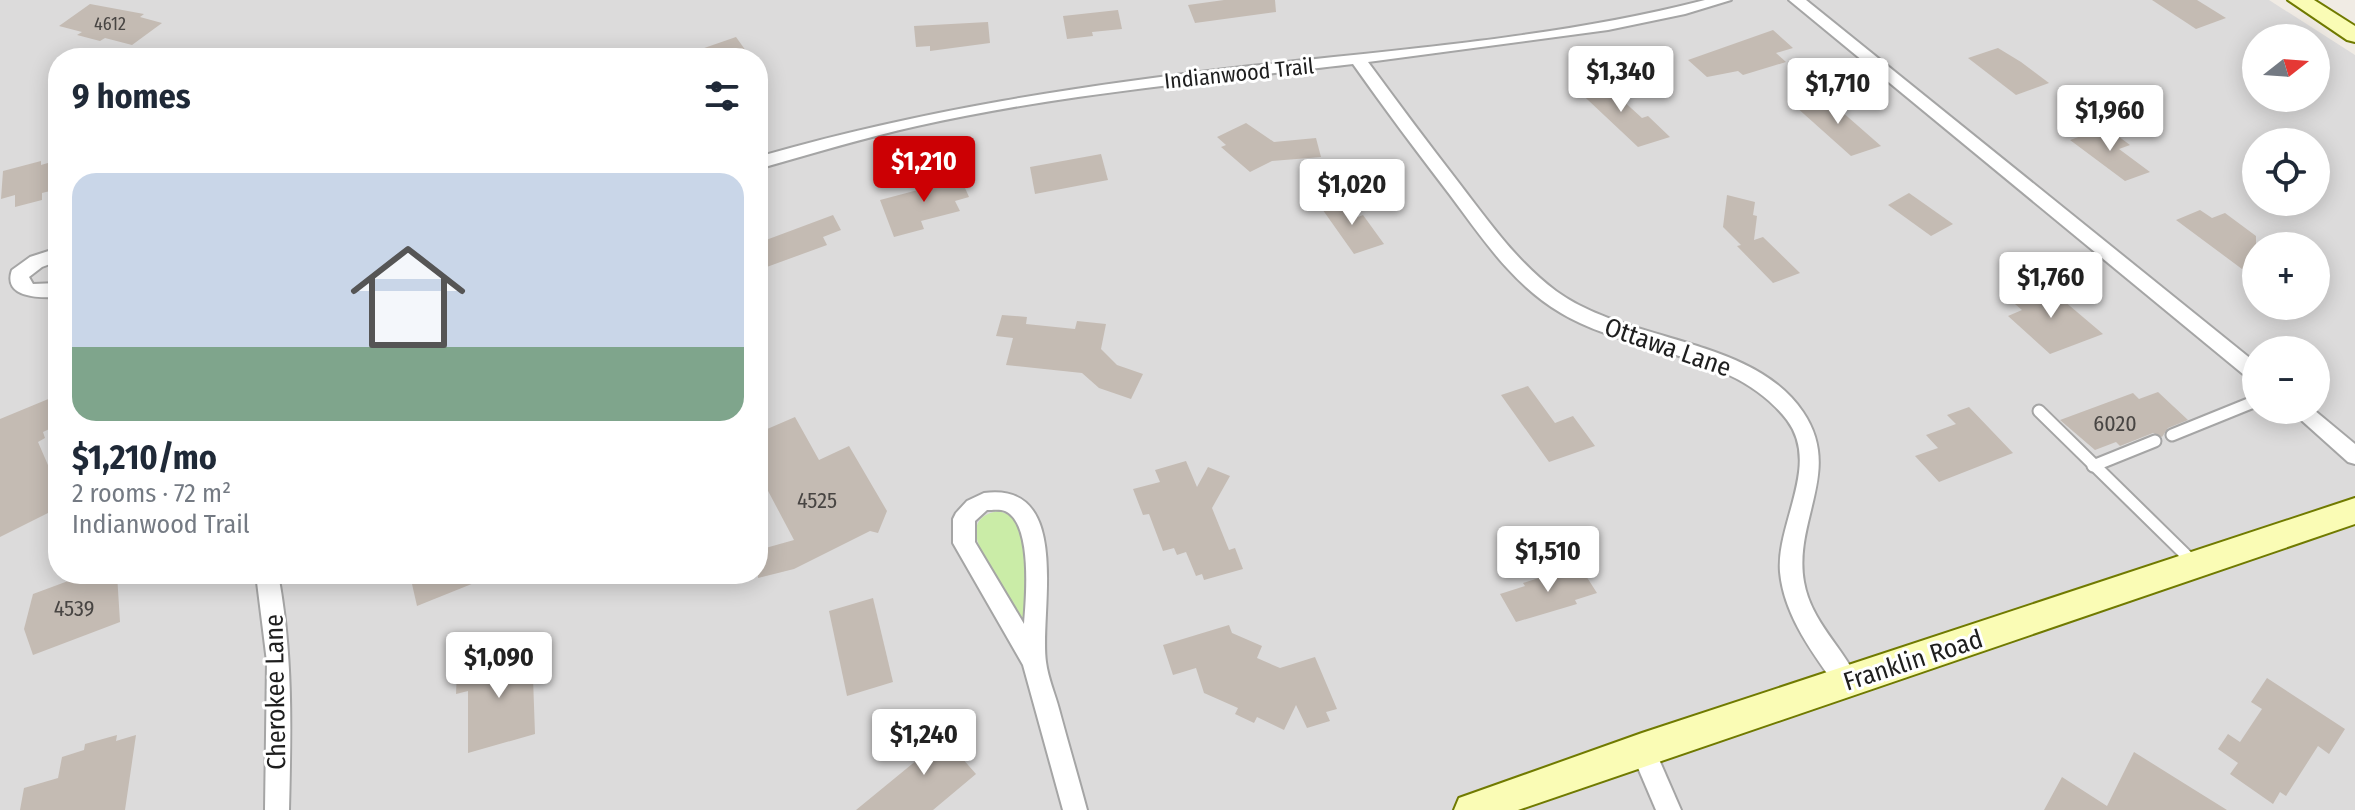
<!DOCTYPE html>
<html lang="en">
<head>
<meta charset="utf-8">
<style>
	:root { --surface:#fff; --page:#f6f6f7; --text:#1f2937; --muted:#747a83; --accent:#cc0004 }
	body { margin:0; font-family:"Fira Sans Condensed",sans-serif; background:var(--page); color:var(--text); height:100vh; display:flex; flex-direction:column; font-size:30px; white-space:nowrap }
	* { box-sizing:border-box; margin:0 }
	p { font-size:26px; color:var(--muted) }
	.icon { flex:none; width:44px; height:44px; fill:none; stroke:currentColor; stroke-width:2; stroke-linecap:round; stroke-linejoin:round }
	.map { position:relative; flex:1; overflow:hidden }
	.drawer { position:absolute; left:48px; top:48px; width:720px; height:536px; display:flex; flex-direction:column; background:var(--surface); border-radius:32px; box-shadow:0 4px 20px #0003 }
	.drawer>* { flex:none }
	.needle { width:52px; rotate:73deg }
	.buttons { position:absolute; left:2242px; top:24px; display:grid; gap:16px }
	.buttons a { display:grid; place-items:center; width:88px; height:88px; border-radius:50%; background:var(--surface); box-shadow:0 4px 20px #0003; font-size:40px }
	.price { position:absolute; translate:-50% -68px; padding:0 18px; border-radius:8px; background:#fff; color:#222; font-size:26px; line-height:52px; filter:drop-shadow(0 2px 4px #0008) }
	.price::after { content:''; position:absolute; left:50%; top:48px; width:24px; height:18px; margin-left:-12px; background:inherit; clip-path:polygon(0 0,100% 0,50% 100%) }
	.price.on { background:var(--accent); color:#fff }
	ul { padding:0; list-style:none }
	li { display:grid; align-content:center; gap:16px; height:424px; padding:0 24px }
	li span { display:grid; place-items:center; height:248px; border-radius:24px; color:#555 }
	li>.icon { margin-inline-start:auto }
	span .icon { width:144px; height:144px; fill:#fffc; stroke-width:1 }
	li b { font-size:34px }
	h2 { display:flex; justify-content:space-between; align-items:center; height:96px; padding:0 24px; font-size:34px }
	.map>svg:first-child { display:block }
	.residential { fill:#dcdbdb; fill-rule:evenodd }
	.grass { fill:#caeca7 }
	.building { fill:#c4bbb3 }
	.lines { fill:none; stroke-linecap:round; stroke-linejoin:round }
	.lane-casing { stroke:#a5a5a5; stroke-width:15 }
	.street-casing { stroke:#a5a5a5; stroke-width:4 }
	.secondary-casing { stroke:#707a00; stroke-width:4 }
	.lane { stroke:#fff; stroke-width:11 }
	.street { fill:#fff; fill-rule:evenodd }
	.secondary { fill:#fafcb5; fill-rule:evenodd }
	.labels { text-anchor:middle; stroke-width:6; stroke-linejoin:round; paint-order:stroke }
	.far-number-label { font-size:18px; fill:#484543 }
	.far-street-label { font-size:22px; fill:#1e1e1e; stroke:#fff }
	.number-label { font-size:22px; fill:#484543 }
	.street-label { font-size:26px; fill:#1e1e1e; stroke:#fff }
</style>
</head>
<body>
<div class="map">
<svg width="2355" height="810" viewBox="0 0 2355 810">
	<rect width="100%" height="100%" fill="#f0ebe4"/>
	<path class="residential" d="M0,0H2269L2355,55V810H0ZM2256,38H2316V98H2256ZM58,58H758V574H58ZM2256,142H2316V202H2256ZM2256,246H2316V306H2256ZM2256,350H2316V410H2256Z"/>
	<path class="grass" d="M999,511L1014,517C1025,540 1034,596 1023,619C1013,611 1006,594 999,582C986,561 955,518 999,511Z"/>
	<g class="building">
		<path d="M1224,0H1275L1276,12L1195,23L1188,5Z"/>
		<path d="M2152,0H2197L2226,18L2196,29Z"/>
		<path d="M90,4L144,14L140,17L162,23L132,45L105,38L100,41L77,35L82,32L59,26Z"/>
		<path d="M1118,10L1122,29L1092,32L1093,36L1067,39L1063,16Z"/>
		<path d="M988,22L990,43L930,51V46L916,47L914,26Z"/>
		<path d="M1773,30L1793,48L1776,53L1786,62L1743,75L1738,71L1707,77L1688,60Z"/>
		<path d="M736,37L751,58H685L684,55Z"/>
		<path d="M1998,48L2021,62L2049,83L2016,95L1968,58Z"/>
		<path d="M1598,78L1642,118L1648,116L1670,137L1638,147L1572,85Z"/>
		<path d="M1825,97L1881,146L1851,156L1795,106Z"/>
		<path d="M1246,123L1274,142L1316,138L1321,157L1272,161L1250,172L1221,147L1226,145L1217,137Z"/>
		<path d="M2106,127L2130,145L2119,149L2150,172L2125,181L2070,140Z"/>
		<path d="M1101,154L1108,180L1035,194L1030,167Z"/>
		<path d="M58,160V189L42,193V200L15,207V195L1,199L3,171L41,161V165Z"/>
		<path d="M958,172L969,197L955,201L960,211L921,221L924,229L894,237L880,200L933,186L930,179Z"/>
		<path d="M1909,193L1953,224L1931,236L1888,205Z"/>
		<path d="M1727,195L1755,202L1753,215L1757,216L1754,240L1763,237L1800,273L1773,283L1737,246L1741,245L1723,227Z"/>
		<path d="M1345,199L1358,217L1363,215L1384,244L1354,254L1320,206Z"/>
		<path d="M2200,210L2212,218L2225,213L2256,236V263L2242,269L2176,220Z"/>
		<path d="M833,215L841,230L823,237L827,245L764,268L758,256V243Z"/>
		<path d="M2044,284L2103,334L2050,354L2008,316L2022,310L2008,298Z"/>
		<path d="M1002,315L1027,317L1026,324L1075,329L1077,321L1106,324L1101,349L1117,365L1143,374L1131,399L1099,388L1082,373L1006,365L1013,338L996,336Z"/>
		<path d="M1528,386L1555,423L1573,416L1595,446L1549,462L1501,395Z"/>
		<path d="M2158,392L2188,420L2168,428L2162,437L2153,433L2120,446L2116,442L2095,450L2060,420L2133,393L2139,399Z"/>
		<path d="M58,395V425L43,432L45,438L38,442L54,479L58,508L0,537V419Z"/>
		<path d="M1969,407L2013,453L1939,482L1915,456L1938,448L1926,435L1956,424L1947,415Z"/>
		<path d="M795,417L819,460L849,446L887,511L878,533L870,531L794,569L758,578V550L794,540L758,472V433Z"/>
		<path d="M1186,461L1197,487L1208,467L1230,476L1212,508L1229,550L1235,548L1243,569L1204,580L1202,574L1196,576L1186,552L1177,555L1174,548L1163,551L1149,514L1143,515L1133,489L1160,482L1155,470Z"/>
		<path d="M1579,565L1597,593L1575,600L1577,604L1516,622L1500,594L1525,586L1523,583Z"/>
		<path d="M87,574H117L120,622L33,655L24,629L33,594Z"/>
		<path d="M438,574H494V575L417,606L412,584Z"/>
		<path d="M873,598L893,682L847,696L829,611Z"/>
		<path d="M1229,625L1232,633L1262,646L1257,658L1280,668L1315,657L1337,709L1326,712L1330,721L1307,728L1296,705L1284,730L1257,717L1254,723L1235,714L1238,708L1204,693L1196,668L1173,675L1163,645Z"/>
		<path d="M532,650L535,734L468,753V691L456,694L457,670Z"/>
		<path d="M2267,678L2345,729L2329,754L2318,746L2286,796L2280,792L2273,804L2230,774L2238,763L2218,749L2228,734L2240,742L2262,709L2251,702Z"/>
		<path d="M932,724L976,774L933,810H856L917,760L905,746Z"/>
		<path d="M117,735L116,741L136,735L125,810H20L24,788L58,778L62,757L84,750L85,744Z"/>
		<path d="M2134,752L2190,787L2227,810H2044L2062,777L2107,806Z"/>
	</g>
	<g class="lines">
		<defs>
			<g id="lane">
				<path d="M2039,411L2192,561"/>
				<path d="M2172,435L2256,401"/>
				<path d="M2093,466L2155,441"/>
			</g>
			<g id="street">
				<path d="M1705,0H1731L1685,14L1608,30L1368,62C1398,103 1428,143 1459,183C1489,222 1517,262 1556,291C1627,343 1753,337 1803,412C1843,471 1793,520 1804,582C1811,622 1843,647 1859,682L1855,690L1847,693L1839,690C1814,655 1784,616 1780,572C1776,523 1821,465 1787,420C1734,351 1631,355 1561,313C1513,285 1482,238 1450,195C1417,152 1384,108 1353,64C1207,81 1060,94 917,126C863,138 811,154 758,169V157C920,110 1083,85 1251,66C1402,49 1557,38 1705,0Z"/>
				<path d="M1789,0H1806L2256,363V382L2249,379Z"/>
				<path d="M58,248V261L42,267L29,277L33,284L58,283V297C40,298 2,298 12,270L30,257Z"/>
				<path d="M2290,410H2314L2355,444V464L2348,462Z"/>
				<path d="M984,493C1074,481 1039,613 1046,662C1048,678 1055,694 1059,709C1068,743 1078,776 1087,810H1063L1023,665L953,543V519L956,513L967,501ZM987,510C992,510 1001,509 1005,511C1033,523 1026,599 1024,624L975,542V521Z"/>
				<path d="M256,574H278C293,652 291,731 289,810H265L267,662Z"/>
				<path d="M1642,737L1651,741L1681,810H1656L1630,749L1633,741Z"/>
			</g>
			<g id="secondary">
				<path d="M2288,0H2314L2355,26V42L2347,40Z"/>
				<path d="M2355,498V524L1518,810H1454L1459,798L1642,733Z"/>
			</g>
		</defs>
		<use href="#lane" class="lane-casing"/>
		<use href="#street" class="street-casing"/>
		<use href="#secondary" class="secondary-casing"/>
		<use href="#lane" class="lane"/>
		<use href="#street" class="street"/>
		<use href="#secondary" class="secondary"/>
	</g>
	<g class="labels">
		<g class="far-number-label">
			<text x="110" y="30">4612</text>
		</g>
		<g class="far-street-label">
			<text transform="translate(1239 73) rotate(-6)" y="8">Indianwood Trail</text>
		</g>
		<g class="number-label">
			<text x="2115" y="431">6020</text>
			<text x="817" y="508">4525</text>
			<text x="74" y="616">4539</text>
		</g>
		<g class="street-label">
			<text transform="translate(1668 347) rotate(19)" y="9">Ottawa Lane</text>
			<text transform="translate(1913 660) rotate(-18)" y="9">Franklin Road</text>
			<text transform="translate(275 692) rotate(-91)" y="9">Cherokee Lane</text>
		</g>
	</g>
</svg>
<div class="buttons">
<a><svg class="needle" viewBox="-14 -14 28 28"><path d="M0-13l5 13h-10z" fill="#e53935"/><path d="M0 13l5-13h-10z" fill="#747a83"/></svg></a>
<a><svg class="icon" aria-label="locate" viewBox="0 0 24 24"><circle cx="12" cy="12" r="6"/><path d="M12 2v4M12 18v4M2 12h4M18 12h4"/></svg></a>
<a>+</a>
<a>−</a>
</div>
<b class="price" style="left:1621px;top:114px">$1,340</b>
<b class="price" style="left:1838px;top:126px">$1,710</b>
<b class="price" style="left:2110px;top:153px">$1,960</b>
<b class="price on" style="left:924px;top:204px">$1,210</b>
<b class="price" style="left:1352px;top:227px">$1,020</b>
<b class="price" style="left:2051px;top:320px">$1,760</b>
<b class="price" style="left:1548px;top:594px">$1,510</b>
<b class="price" style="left:499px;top:700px">$1,090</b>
<b class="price" style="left:924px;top:777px">$1,240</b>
<section class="drawer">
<h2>9 homes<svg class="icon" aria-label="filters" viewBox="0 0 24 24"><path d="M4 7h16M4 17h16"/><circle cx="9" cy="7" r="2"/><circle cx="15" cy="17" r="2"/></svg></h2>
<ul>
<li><span style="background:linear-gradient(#c9d6e8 70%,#7fa58c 0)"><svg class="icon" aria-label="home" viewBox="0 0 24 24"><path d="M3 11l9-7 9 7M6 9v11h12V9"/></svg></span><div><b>$1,210/mo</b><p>2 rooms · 72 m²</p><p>Indianwood Trail</p></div></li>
</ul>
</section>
</div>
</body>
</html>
